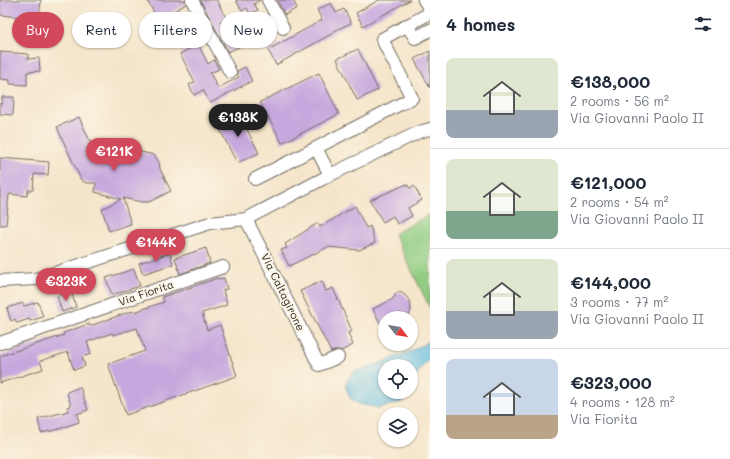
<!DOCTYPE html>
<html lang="en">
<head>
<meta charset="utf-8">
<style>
	:root { --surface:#fff; --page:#f2f2f3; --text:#1f2937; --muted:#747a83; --line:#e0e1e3; --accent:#d1495b }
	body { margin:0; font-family:Mali,sans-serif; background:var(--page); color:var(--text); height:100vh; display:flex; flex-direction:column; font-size:15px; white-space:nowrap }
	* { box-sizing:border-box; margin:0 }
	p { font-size:13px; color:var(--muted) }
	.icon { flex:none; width:22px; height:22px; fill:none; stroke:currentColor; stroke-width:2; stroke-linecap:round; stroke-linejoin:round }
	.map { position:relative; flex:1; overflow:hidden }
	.drawer { display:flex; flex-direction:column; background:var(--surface); width:300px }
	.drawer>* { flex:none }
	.guide { position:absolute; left:12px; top:12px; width:358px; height:36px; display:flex; gap:8px }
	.needle { width:26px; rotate:121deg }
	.controls { position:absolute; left:378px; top:311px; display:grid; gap:8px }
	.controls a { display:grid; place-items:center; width:40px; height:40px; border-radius:50%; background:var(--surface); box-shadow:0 1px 3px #0004; font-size:20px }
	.price { position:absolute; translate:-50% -34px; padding:0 9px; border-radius:14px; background:var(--accent); color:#fff; font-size:13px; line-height:26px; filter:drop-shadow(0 1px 2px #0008) }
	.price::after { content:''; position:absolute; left:50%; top:24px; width:12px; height:9px; margin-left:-6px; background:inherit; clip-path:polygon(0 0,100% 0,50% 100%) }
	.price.selected { background:#222; color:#fff }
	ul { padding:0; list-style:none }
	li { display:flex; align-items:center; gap:12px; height:100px; padding:0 16px }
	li+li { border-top:1px solid var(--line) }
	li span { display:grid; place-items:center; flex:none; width:112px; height:80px; border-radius:8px; color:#555 }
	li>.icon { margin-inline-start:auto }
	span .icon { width:48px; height:48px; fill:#fffc; stroke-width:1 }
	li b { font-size:17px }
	h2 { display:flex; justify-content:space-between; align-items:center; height:48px; padding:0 16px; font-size:17px }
	.chip { padding:0 14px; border-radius:18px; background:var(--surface); box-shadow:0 1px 3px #0004; font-size:14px; line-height:36px }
	.chip.selected { background:var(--accent); color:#fff }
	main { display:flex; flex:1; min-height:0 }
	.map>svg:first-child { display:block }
	.green { fill:#91cd83; stroke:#5e7c57 }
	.water { fill:#61badf; stroke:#467285 }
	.building { fill:#c7a8de }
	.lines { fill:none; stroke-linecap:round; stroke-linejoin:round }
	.minor-casing { stroke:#726c63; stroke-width:14 }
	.minor { stroke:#fff; stroke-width:12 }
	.labels { text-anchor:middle; stroke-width:4; stroke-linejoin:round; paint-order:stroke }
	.street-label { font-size:11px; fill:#2b2b2b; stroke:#fcf5e5 }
</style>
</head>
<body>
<main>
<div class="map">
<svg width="430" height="459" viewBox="0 0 430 459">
	<rect width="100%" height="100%" fill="#fcf5e5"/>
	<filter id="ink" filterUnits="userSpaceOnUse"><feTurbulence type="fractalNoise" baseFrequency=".025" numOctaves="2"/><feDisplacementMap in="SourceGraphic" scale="8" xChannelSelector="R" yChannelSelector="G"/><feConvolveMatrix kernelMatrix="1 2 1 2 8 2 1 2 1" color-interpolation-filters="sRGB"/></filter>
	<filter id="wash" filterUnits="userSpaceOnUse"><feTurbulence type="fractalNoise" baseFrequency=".012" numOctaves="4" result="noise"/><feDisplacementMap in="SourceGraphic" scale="16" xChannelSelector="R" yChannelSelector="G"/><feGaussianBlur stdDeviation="0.9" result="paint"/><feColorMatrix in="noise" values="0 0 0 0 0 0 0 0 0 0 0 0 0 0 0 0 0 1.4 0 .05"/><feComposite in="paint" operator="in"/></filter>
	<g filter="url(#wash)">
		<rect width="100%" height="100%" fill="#f5e5ca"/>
		<path class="green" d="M430,214V308L394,234Z"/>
		<path class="water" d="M430,341V359C421,366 416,376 411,386V366H385V392H408L402,402L379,408L359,404L350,398L345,385L353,372L383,362L409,352Z"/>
		<g id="blocks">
			<g class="building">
				<path d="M0,0H41L39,19L0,15Z"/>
				<path d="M147,0H185L186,4L158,20Z"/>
				<path d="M200,0H217L226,18L220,21L229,36L240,30L247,43L228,52Z"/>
				<path d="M236,0H260L254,4L258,10L250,14L247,8L242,11Z"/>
				<path d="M277,0H293L297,8L285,15Z"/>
				<path d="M379,0H410L363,26L356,13Z"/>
				<path d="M331,3L336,13L344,9L351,23L334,31L335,32L276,65L268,50L322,20L317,10Z"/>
				<path d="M198,44L208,64L214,60L219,69L210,73L218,88L239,77L237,74V71L245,67L252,81L210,103L203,90L194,95L189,85L195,82L180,54Z"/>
				<path d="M358,49L378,90L357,100L337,59Z"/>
				<path d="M430,51V88L414,59Z"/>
				<path d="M0,52L28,54V59L39,58L40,71L27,72V85L10,84V80L0,79Z"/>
				<path d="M319,73L339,114L282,143L260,102Z"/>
				<path d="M2,97H14L13,115L0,114V103L2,104Z"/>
				<path d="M238,112L259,153L237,163L216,122Z"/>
				<path d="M79,117L92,146L98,144H107L154,155L159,162L160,169L171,191L151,201L148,202H142L123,198L131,224L109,231L102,209L121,199L95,192L96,183H86L81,180L57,127Z"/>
				<path d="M0,158L49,162L48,175L34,174L33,190H28L27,196L9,194L6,225H0Z"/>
				<path d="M407,184L409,188L414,186L422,200L408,208L412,216L397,224L393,216L383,222L370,200Z"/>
				<path d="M355,206L366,228L370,226L375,243L359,250L328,247L289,266L281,250L287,248L285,244L318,223L320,227Z"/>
				<path d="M206,248L210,263L180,274L175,258Z"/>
				<path d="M170,253L173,264L143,274L139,263Z"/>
				<path d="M134,269L140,286L112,295L106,278Z"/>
				<path d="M218,278L219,279L224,278L227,289L223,290L227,305L202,313L207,330L220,325L237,376L126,415L108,364L145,351L137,328L113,335L112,333L87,342L91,354L82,357L85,366L74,370L68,352L40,361L43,369L0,383V356L64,335L63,333L89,324L90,326L126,313L134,311V312L164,302L162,297Z"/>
				<path d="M322,281L326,291L333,288L352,331L348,333L353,345L341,351L339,350L331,352L300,291Z"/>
				<path d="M71,291L76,307L62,312L57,296Z"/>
				<path d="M400,292L405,295L410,301L411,309L409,317L400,313L390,318H385V321L380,323L373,309L393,299L396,293Z"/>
				<path d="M38,302L43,317L30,321L29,319L17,323L15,319L11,321L7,308L23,303L24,306Z"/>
				<path d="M80,387L88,410L77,414L79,422L56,430L41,433L38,419L68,411L67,407L71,406L67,392Z"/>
			</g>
		</g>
	</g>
	<g filter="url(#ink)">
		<use href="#blocks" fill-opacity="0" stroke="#726c63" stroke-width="1"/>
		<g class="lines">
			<defs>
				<g id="minor">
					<path d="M192,0L230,72"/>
					<path d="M268,0L283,28"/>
					<path d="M424,0L430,9"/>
					<path d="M407,25L415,38L430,30"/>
					<path d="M330,175L316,148L412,98L382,39L430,13"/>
					<path d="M255,179L316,148"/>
					<path d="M246,219L319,365L338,357"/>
					<path d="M0,281L36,279L210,223L246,219L330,175L419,132L430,129"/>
					<path d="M0,343L223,267"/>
				</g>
			</defs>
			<use href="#minor" class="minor-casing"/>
			<use href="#minor" class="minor"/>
		</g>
	</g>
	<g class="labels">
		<g class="street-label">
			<text transform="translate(283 292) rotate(64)" y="4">Via Caltagirone</text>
			<text transform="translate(146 293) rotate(-19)" y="4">Via Fiorita</text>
		</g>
	</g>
</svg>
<div class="controls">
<a><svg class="needle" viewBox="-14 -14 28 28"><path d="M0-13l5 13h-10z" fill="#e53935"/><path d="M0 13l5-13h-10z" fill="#747a83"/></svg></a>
<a><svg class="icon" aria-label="locate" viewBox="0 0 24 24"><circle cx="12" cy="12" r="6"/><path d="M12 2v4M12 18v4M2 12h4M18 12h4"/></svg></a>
<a><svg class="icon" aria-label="layers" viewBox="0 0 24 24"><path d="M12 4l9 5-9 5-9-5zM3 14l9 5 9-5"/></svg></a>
</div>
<b class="price selected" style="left:238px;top:138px">€138K</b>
<b class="price" style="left:114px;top:172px">€121K</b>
<b class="price" style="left:156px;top:263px">€144K</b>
<b class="price" style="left:66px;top:302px">€323K</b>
<div class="guide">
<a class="chip selected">Buy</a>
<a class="chip">Rent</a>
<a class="chip">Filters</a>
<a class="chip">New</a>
</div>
</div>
<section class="drawer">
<h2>4 homes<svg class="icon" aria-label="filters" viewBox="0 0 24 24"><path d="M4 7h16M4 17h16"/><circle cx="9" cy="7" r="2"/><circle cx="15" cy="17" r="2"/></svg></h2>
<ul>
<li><span style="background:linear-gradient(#dfe7d0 65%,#9aa5b1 0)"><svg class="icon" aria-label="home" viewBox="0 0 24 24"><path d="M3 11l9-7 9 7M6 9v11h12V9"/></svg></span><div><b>€138,000</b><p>2 rooms · 56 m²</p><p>Via Giovanni Paolo II</p></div></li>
<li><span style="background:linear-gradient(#dfe7d0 65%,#7fa58c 0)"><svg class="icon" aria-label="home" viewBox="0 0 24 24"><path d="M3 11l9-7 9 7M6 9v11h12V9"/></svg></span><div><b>€121,000</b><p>2 rooms · 54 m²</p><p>Via Giovanni Paolo II</p></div></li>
<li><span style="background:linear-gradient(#dfe7d0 65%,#9aa5b1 0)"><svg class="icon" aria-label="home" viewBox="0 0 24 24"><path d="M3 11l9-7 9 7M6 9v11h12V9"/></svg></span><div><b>€144,000</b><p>3 rooms · 77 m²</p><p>Via Giovanni Paolo II</p></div></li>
<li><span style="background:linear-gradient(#c9d6e8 70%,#b9a48a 0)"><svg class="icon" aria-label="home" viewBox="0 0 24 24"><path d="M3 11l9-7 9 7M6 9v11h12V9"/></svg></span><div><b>€323,000</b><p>4 rooms · 128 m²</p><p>Via Fiorita</p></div></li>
</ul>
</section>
</main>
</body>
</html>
